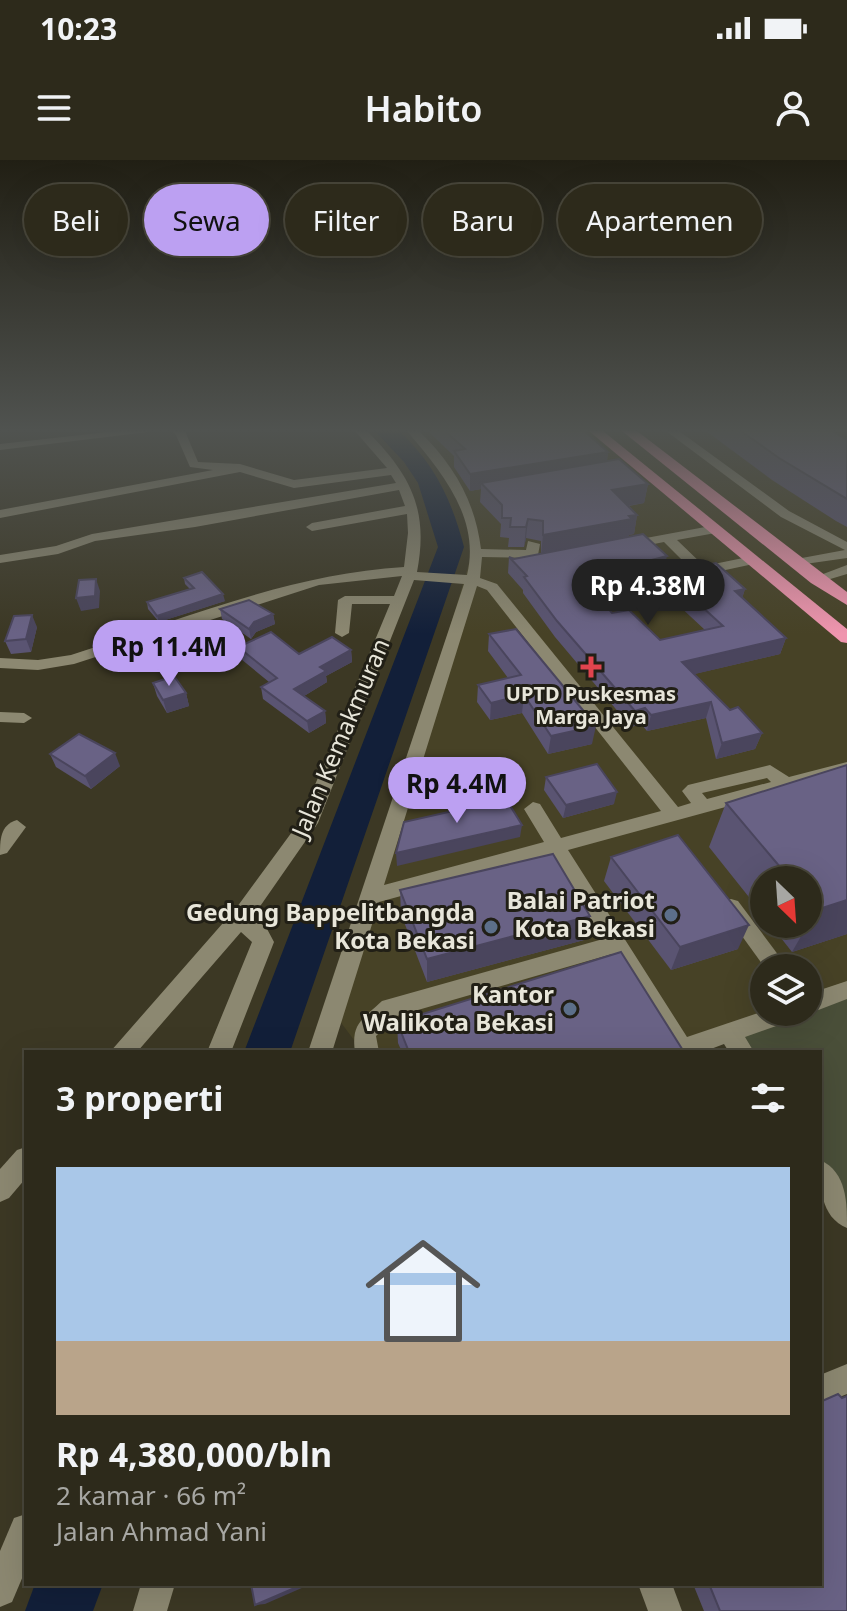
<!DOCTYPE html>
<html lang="id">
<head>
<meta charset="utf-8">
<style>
	:root { --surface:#2d2a1b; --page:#353224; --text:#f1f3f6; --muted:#a7a7a3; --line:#48463a; --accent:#bca0f2 }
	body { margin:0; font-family:"Noto Sans",sans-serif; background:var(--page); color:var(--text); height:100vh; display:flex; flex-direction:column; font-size:30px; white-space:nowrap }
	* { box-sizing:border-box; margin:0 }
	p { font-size:26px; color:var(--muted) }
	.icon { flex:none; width:44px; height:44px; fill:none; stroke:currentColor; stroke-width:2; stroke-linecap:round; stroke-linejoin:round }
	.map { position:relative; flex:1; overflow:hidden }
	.drawer { position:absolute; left:24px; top:890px; width:798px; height:536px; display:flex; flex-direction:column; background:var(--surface); border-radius:0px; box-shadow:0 8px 32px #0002,0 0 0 2px var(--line) }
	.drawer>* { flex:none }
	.hud { position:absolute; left:24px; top:24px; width:800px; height:72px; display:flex; gap:16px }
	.needle { width:52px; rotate:155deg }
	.controls { position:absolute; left:750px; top:706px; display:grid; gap:16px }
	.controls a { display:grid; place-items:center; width:72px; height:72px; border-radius:50%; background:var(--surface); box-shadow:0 8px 32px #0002,0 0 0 2px var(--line); font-size:40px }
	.price { position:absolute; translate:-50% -68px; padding:0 18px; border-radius:28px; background:var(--accent); color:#111; font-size:26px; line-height:52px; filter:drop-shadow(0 2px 4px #0008) }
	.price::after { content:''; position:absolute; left:50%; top:48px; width:24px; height:18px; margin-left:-12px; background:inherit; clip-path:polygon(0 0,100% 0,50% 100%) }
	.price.selected { background:#222; color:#fff }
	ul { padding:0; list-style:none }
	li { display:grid; align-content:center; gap:16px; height:424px; padding:0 32px }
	li span { display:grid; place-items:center; height:248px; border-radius:0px; color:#555 }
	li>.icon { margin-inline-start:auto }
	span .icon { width:144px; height:144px; fill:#fffc; stroke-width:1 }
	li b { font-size:34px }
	h2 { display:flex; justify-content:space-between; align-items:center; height:96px; padding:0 32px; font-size:34px }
	.pill { padding:0 28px; border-radius:36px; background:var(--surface); box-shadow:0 8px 32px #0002,0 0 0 2px var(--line); font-size:28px; line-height:72px }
	.pill.selected { background:var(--accent); color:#111 }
	.status { display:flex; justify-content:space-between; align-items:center; height:56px; padding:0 40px; background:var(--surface); direction:ltr }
	.status svg { height:22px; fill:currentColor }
	header { display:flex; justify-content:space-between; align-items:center; height:104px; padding:0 32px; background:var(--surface); font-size:36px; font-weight:600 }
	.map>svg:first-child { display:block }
	.built { fill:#474226; fill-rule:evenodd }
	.green { fill:#4a4f39 }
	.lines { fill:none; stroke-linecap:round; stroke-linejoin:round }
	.river { fill:#121f39; fill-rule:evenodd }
	.minor { fill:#8c8871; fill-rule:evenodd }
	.highway { fill:#ef95ae; fill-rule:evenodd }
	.wall { fill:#5a5472 }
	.shaded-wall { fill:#4a455d }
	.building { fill:#696285; stroke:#4a455d; stroke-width:2 }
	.health-dot { fill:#e0444e; stroke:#211f16; stroke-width:3 }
	.service-dot { fill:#5c6f8a; stroke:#211f16; stroke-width:3 }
	.labels { text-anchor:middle; stroke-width:6; stroke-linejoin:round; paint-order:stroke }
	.far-poi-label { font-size:20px; font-weight:bold; fill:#e8e6da; stroke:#211f16 }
	.street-label { font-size:24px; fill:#e8e6da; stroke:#211f16 }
	.poi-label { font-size:24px; font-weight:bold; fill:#e8e6da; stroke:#211f16; text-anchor:end }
</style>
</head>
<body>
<div class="status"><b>10:23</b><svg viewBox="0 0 49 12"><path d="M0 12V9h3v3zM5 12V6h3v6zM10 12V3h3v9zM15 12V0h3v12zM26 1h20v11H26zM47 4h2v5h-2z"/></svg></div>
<header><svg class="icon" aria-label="menu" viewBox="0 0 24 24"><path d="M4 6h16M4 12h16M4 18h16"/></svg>Habito<svg class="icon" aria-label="person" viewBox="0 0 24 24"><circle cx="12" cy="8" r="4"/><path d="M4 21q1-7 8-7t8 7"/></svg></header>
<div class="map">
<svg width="847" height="1451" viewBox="0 0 847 1451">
	<rect width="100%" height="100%" fill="#3c3824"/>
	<path class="built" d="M409,271H847V830L808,844V808H764V852L684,892H363L336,856L476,379L442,302ZM764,720H808V764H764Z"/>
	<path class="green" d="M847,830V1054L820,1013V892H742L730,874L788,852H808Z"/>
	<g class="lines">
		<g class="river">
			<path d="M375,271H399C435,304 452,341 464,387L290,892H244L438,387L418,323L404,302Z"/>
			<path d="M35,1424H103L93,1451H25Z"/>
		</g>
		<g class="minor">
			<path d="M117,271H156L0,290V284Z"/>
			<path d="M172,271H185L198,302L240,304L294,320L387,308L355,271H367C411,315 429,350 417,412L467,415C481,358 441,311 407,271H419C454,305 475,341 481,389L526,390L528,381L540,384L538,395L528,398L482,397L480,418L497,424L678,647L691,643L682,631L688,625L770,605L789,617L847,602V614L568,690L687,877L764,851L799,852L796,859L745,877L754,892H729L724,884L703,892H671L612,794L397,856L376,876L379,892H355C351,863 362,860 382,841L603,779L551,695L379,742L332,892H308L464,424L414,420L318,663L252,758L266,767L274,782L231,892H207L252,782L241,772L137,892H110L237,747L300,661L390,444H352L349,473L342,477L335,473L338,440L345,436H394L402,416L319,425L74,504L38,510L0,508V498L38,500L71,495C180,460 289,414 404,407L408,373L407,354L312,371L306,367L312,363L405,346L399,330L195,367L95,381L58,394L0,403V395L56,386L92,374L396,323L391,315L294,328L240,312L0,358V350L213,310L190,307L176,275ZM477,426L487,430L661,651L561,678L540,644L533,642L524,649L544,682L384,725ZM767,618L771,622L707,639L702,633Z"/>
			<path d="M666,271H679L789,351L847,382V398L791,406V400L845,390L781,357Z"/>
			<path d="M716,365L722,369L721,372L677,380L704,406L753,396L760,400L758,403L628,431L621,427L691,409L664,382L624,390L617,386L619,383Z"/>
			<path d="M847,405V414L817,423L810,419Z"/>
			<path d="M0,552L24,553L32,558L24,563L0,562Z"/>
			<path d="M17,660L26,667L7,693L0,695C0,680 0,665 17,660Z"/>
			<path d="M731,739L738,741L788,808H765L721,747L724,741Z"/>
			<path d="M847,821V839L808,854L804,852H808V834Z"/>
			<path d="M26,987V1018L9,1038L0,1042V1009L17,990Z"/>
			<path d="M820,1000C847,1012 847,1043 847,1068C820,1057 820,1026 820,1000Z"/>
			<path d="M847,1204V1234L820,1245V1215Z"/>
			<path d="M26,1354V1409L12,1442L0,1447V1391L14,1358Z"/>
			<path d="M141,1424H175L167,1451H133Z"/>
			<path d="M638,1424H672L682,1451H648Z"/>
		</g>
		<g class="highway">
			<path d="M589,271H603L847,469V483L841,482Z"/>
			<path d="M622,271H637L847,432V445L811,423Z"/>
		</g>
	</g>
	<g class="wall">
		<path d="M428,271H561L608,292L607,301L648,324L644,343L629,346L637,355L634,374L629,375V377L663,412L595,430L594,433L612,453L660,480L705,470L661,429L665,413L745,429L742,438L786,478L780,494L694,514L730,550L762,573L755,589L716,599L706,558L647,571L641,564L631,567L555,477L523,433V430L508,413L509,397L514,399L541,394V381L526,378L524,387H508L509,378L500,377L501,364L480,342L481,329L470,331L454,307V296Z"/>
		<path d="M706,271H832L847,280V367L836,361L772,320Z"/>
		<path d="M184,418L225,441L159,462L148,449L147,442L190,429L185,424Z"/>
		<path d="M220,449L273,454L275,464L256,472L251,479L222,459Z"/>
		<path d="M37,467L31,492L11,494L5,481Z"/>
		<path d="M489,474L592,584L548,594L522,553L490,560L477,542L478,525L508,518L488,491Z"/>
		<path d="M238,487L299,494L351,490L352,502L326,516L327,522L304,536L325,551L326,563L309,573L263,539L261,527L269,522L241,499Z"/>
		<path d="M153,523L186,533L189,546L167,553L157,536Z"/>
		<path d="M50,594L120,606L91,629L56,607Z"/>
		<path d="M847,605V774L792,792L770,764H808V720H764V756L709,687L726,643Z"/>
		<path d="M546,617L614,644L563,658L544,630Z"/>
		<path d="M611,697L738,789L671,810L604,721Z"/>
		<path d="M400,730L590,756L584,780L427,822L401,754Z"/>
		<path d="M397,862L684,892H402L398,883Z"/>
		<path d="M693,1424H820L847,1451H704Z"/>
	</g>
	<g class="shaded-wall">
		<path d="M608,292L606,308L481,323V329L470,331V314Z"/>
		<path d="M648,324L644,343L608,349L612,330Z"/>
		<path d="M637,355L634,374L629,375L628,379L541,395L543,375Z"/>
		<path d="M528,359L526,378L524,387L526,367Z"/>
		<path d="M667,396L663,412L595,430L593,438L587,424L590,416Z"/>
		<path d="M96,419L100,431L99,448L81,451L76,438Z"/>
		<path d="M745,429L740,445L735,431Z"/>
		<path d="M223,434L225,441L159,462L157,456Z"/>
		<path d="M273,454L275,464L256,472L251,479L249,469L254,462Z"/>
		<path d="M32,455L37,467L31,492L26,479Z"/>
		<path d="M786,478L780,494L678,518L682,502Z"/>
		<path d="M351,490L352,502L326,516L327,522L296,541L294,529L320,507Z"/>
		<path d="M186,533L189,546L167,553L163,540Z"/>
		<path d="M524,535L522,553L490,560L491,543Z"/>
		<path d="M711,542L706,558L647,571L651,555Z"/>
		<path d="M645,548L641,564L631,567L635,551Z"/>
		<path d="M325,551L326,563L309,573L307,561Z"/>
		<path d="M596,566L592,584L548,594L551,576Z"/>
		<path d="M762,573L755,589L716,599L722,583Z"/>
		<path d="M115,593L120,606L91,629L85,616Z"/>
		<path d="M617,632L614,644L563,658L566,645Z"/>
		<path d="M522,665L520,677L397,706L396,693Z"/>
		<path d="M847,740V774L792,792L816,750Z"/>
		<path d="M590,756L584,780L427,822V799Z"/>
		<path d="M749,765L738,789L671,810L680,787Z"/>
		<path d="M304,1424H311L265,1444L255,1445Z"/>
	</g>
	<g class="building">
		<path d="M445,271H584L608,292L470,314L454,291L465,289Z"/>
		<path d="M741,271H832L847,280V339L779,298Z"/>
		<path d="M619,299L648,324L612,330L637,355L629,356L632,359L543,375V361L528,359L526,367H510L511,358H502V345L481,323Z"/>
		<path d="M643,374L667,396L590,416L596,423L587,424L612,453L629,450L660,480L723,466L665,413L716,403L745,429L735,431L786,478L682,502L730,550L738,547L762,573L722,583L711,542L651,555L645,548L635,551L557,461L524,417L527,416L509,397L514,399Z"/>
		<path d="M202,412L223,434L157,456L147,442L194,428L184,418Z"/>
		<path d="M96,419L95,436L76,438L79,420Z"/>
		<path d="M249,440L273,454L254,462L249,469L220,449Z"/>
		<path d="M32,455L26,479L5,481L14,456Z"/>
		<path d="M516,469L596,566L551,576L524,535L491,543L478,525L521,515L489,474Z"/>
		<path d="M271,472L299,494L332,477L351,490L320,507L326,511L294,529L325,551L307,561L261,527L277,518L238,487Z"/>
		<path d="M174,516L186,533L163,540L153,523Z"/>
		<path d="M79,574L115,593L85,616L50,594Z"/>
		<path d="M597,604L617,632L566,645L546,617Z"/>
		<path d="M847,605V740L816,750L808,740V720H791L726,643Z"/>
		<path d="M506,639L522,665L396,693L404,662Z"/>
		<path d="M678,675L749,765L680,787L611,697Z"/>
		<path d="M553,694L590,756L427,799L400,730Z"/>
		<path d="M621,792L684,892H409L397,862Z"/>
		<path d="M838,1234L842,1238L847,1236V1451H720L709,1424H820V1242Z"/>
		<path d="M251,1424H304L255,1445Z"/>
	</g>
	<linearGradient id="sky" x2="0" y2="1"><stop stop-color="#211f14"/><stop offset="0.57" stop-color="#505350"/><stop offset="1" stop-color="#505350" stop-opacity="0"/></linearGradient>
	<rect width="847" height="474" fill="url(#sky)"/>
	<path class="health-dot" d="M587 495h8v8h8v8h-8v8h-8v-8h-8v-8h8z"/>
	<g class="service-dot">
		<circle cx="671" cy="755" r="8"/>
		<circle cx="491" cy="767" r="8"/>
		<circle cx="570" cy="849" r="8"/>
	</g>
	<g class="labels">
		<g class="far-poi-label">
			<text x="591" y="541">UPTD Puskesmas<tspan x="591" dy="23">Marga Jaya</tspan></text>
		</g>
		<g class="street-label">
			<text transform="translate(341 578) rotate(-67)" y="8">Jalan Kemakmuran</text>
		</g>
		<g class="poi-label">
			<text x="655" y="749">Balai Patriot<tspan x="655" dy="28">Kota Bekasi</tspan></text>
			<text x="475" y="761">Gedung Bappelitbangda<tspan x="475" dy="28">Kota Bekasi</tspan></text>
			<text x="554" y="843">Kantor<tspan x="554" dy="28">Walikota Bekasi</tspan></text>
		</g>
	</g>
</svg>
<div class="controls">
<a><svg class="needle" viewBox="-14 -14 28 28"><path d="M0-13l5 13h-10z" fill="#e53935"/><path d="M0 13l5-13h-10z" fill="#a7a7a3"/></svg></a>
<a><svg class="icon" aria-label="layers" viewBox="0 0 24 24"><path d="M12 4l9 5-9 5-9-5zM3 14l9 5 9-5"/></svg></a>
</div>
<b class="price selected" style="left:648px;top:467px">Rp 4.38M</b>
<b class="price" style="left:169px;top:528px">Rp 11.4M</b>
<b class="price" style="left:457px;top:665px">Rp 4.4M</b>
<div class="hud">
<a class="pill">Beli</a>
<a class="pill selected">Sewa</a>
<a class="pill">Filter</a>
<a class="pill">Baru</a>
<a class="pill">Apartemen</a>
</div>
<section class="drawer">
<h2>3 properti<svg class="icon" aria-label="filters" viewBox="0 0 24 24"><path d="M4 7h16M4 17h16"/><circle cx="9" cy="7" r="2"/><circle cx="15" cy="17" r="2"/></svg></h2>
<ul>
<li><span style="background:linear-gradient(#a9c7e8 70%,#b9a48a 0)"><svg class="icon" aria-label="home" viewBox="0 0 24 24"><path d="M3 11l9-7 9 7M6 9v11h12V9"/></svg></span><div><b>Rp 4,380,000/bln</b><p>2 kamar · 66 m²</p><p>Jalan Ahmad Yani</p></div></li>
</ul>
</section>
</div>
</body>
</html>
